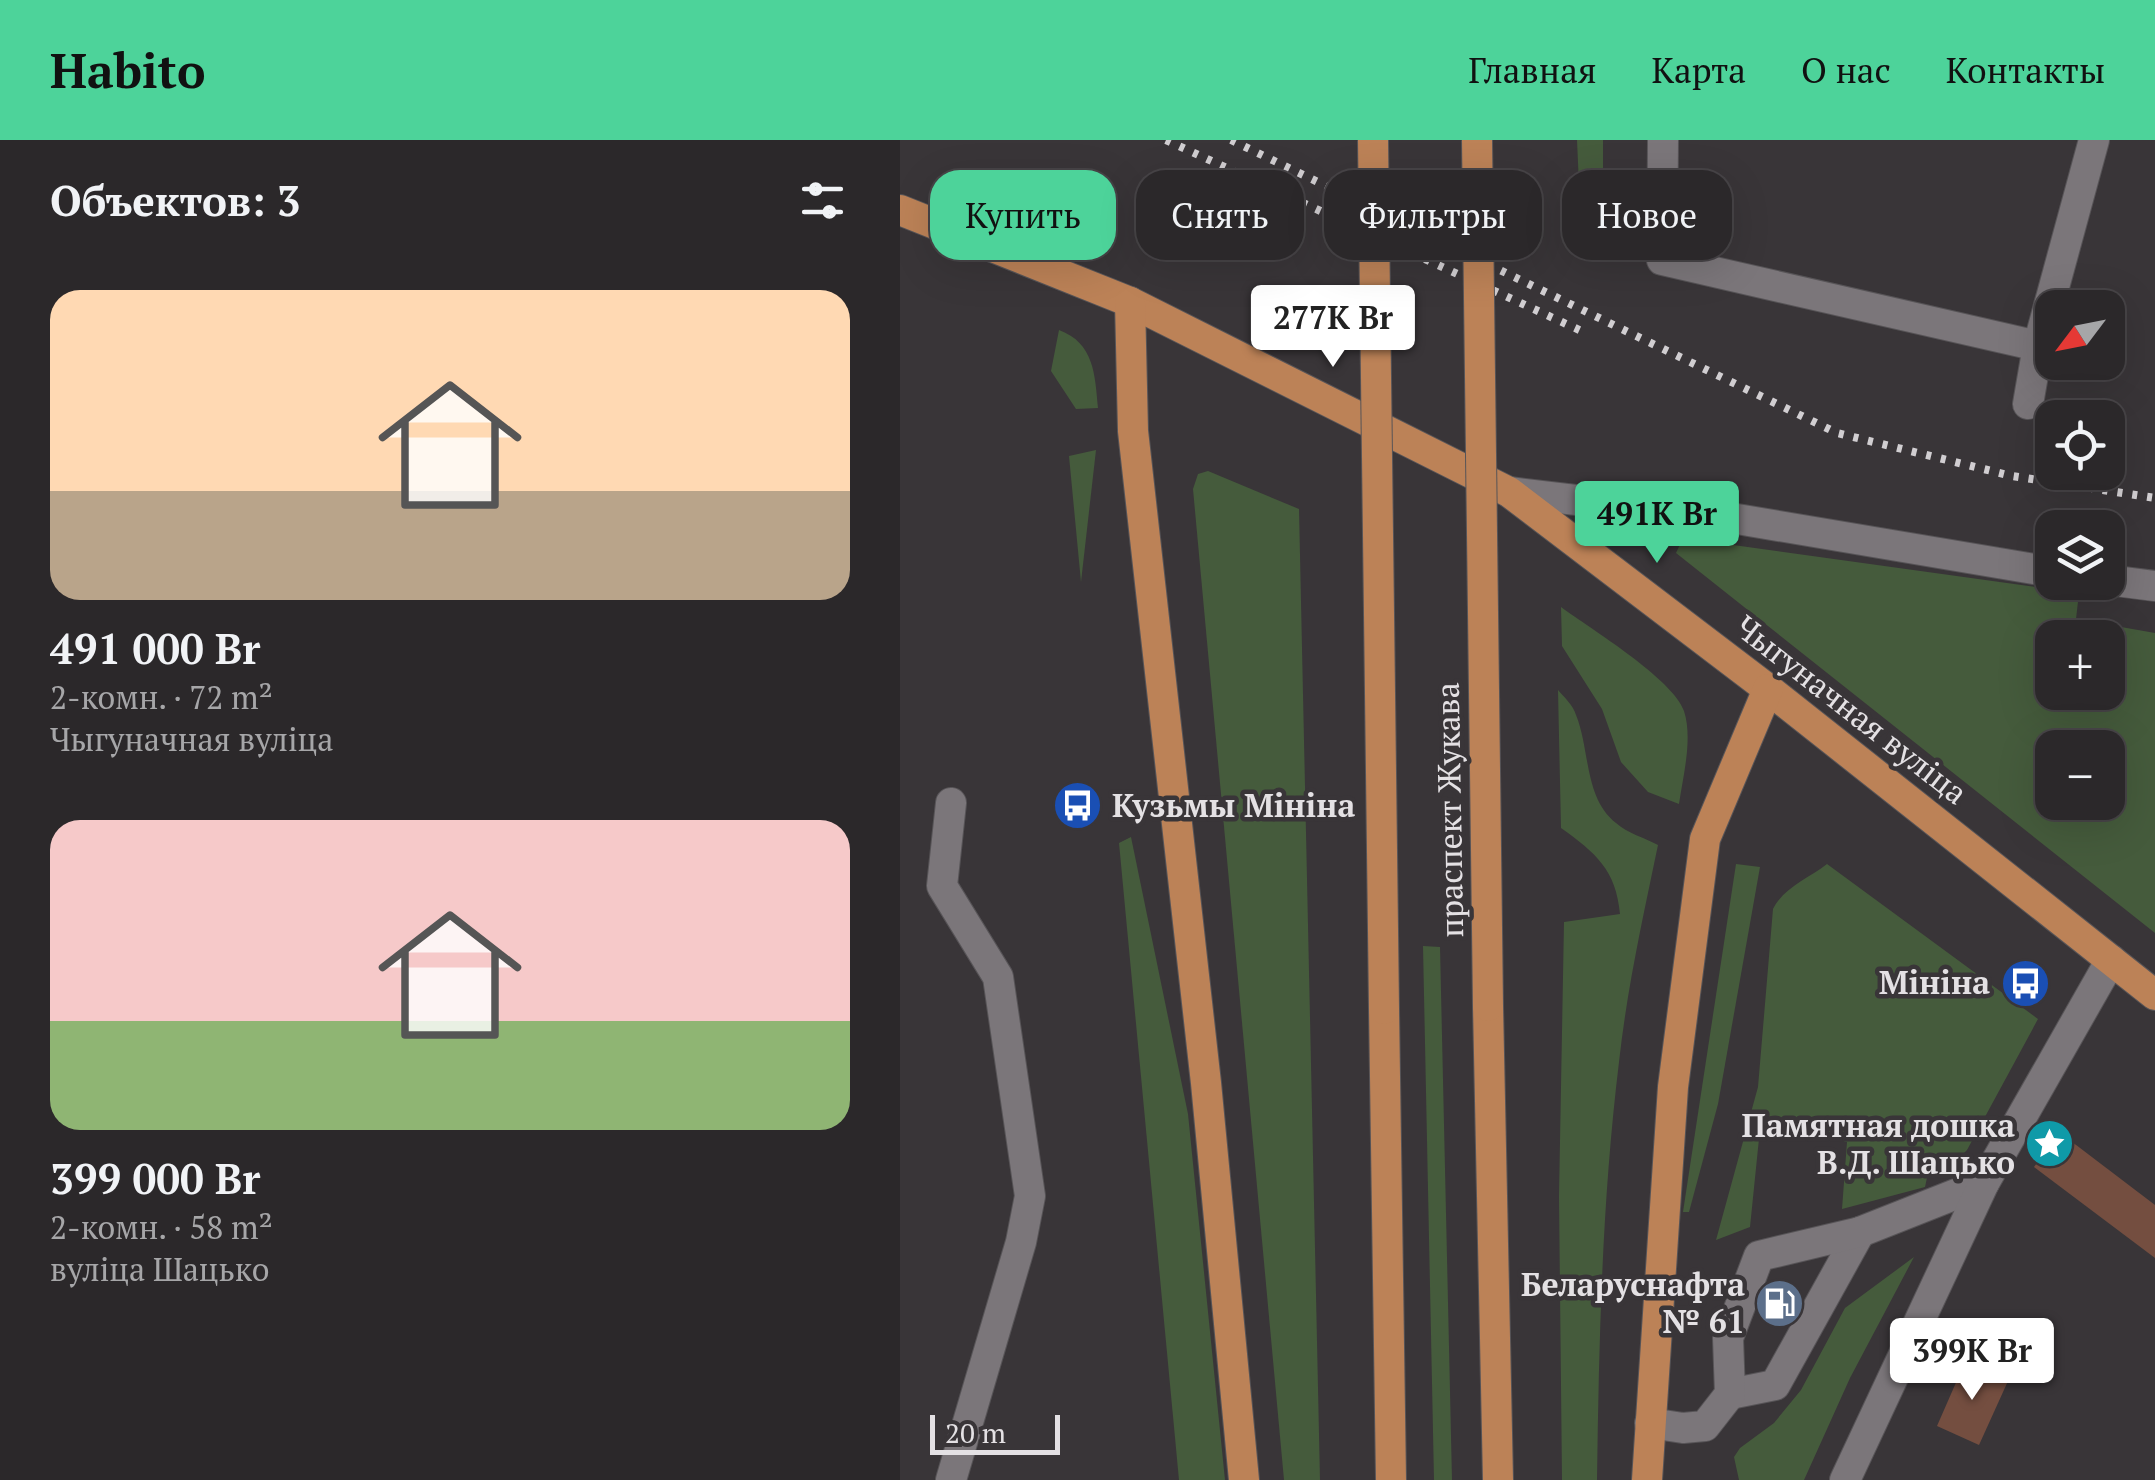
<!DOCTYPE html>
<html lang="ru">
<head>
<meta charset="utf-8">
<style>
	:root { --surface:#2b282a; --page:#373436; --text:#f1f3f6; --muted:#a6a6a8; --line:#474447; --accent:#4dd39a }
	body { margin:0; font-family:"PT Serif",serif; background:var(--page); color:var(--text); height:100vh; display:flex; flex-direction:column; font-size:38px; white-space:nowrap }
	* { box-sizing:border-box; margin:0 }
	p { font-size:32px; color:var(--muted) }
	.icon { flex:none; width:55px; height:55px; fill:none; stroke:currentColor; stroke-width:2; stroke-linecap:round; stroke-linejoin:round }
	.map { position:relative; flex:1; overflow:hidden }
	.sheet { display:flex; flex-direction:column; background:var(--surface); width:900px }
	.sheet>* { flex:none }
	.banner { position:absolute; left:30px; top:30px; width:950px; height:90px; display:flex; gap:20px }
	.needle { width:65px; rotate:238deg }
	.buttons { position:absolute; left:1135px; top:150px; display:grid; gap:20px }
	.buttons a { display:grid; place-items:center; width:90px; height:90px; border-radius:20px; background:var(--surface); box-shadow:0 10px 40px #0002,0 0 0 2px var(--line); font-size:50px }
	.scale { position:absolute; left:30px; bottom:25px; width:130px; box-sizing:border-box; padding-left:10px; border:5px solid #e4e1e4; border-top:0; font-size:28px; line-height:35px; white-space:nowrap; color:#e4e1e4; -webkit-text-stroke:8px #393538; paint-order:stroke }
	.price { position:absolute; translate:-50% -85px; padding:0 22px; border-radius:10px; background:#fff; color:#222; font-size:32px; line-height:65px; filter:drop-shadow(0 2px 5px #0008) }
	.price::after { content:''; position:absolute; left:50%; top:60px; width:30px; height:22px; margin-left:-15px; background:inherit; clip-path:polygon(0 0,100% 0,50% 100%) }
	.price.active { background:var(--accent); color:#111 }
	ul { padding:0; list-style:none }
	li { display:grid; align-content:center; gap:20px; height:530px; padding:0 50px }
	li span { display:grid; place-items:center; height:310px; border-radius:30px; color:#555 }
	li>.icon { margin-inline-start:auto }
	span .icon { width:180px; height:180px; fill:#fffc; stroke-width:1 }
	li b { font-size:42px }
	h2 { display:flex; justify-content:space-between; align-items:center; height:120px; padding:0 50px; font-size:42px }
	.tag { padding:0 35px; border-radius:30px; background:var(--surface); box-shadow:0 10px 40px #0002,0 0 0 2px var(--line); font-size:35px; line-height:90px }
	.tag.active { background:var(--accent); color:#111 }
	header { display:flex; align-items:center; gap:60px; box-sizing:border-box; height:140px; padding:0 50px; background:var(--accent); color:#111 }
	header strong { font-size:48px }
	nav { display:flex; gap:55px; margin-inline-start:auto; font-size:35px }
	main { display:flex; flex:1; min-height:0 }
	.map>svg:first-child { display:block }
	.green { fill:#455b3c; fill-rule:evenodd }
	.building { fill:#744e40 }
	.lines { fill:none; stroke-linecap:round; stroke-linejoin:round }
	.minor-casing { stroke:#575457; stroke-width:32 }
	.major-casing { stroke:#575457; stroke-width:32 }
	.minor { stroke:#7b767a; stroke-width:30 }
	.major { stroke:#bc8257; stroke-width:30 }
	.rail { stroke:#d1ced1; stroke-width:8; stroke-dasharray:5 10; stroke-linecap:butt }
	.major-bridge-casing { stroke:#575457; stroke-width:32; stroke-linecap:butt }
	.major-bridge { stroke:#bc8257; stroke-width:30 }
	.labels { text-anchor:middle; stroke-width:9; stroke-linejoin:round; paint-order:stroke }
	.street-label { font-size:32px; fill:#e4e1e4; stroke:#393538 }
	.poi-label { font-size:32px; font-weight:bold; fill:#e4e1e4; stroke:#393538; text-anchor:end }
</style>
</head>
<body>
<header>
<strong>Habito</strong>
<nav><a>Главная</a><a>Карта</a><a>О нас</a><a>Контакты</a></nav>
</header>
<main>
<section class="sheet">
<h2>Объектов: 3<svg class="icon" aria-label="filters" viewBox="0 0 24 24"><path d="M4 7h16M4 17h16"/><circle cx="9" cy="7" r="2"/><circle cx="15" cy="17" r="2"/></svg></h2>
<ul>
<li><span style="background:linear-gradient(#ffd9b3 65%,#b9a48a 0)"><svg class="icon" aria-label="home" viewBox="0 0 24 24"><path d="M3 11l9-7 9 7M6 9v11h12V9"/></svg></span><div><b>491 000 Br</b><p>2-комн. · 72 m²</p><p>Чыгуначная вуліца</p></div></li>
<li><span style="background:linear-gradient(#f6c9c9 65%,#8fb573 0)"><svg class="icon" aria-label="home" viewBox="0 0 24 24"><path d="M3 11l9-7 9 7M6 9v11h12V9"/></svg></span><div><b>399 000 Br</b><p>2-комн. · 58 m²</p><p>вуліца Шацько</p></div></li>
</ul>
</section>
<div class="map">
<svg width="1255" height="1340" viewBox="0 0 1255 1340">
	<rect width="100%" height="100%" fill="#393538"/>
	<g class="green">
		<path d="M677,0H703V47L679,45Z"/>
		<path d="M159,190C194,203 195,234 198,268L176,269L151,231Z"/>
		<path d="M196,310L181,442L169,316Z"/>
		<path d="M308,331L399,369L420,1340H384L293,349L298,334Z"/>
		<path d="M783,398L1179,453L1176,479L1255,493V793L776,413ZM1152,498H1208V552H1152ZM1152,608H1208V662H1152Z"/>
		<path d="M661,467C691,489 773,539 784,571C793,599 783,636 779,664L748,652L721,622L702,569L662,506Z"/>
		<path d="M658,550C664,557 673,565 676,575C690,609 684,658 716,683C727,693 745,698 758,705C743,777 727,849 719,922C702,1061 699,1200 697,1340H662L659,1056L664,782L720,774C716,730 696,713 661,688Z"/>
		<path d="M231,697L288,974L325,1340H279L219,703Z"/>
		<path d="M836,724L860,727L818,964L789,1072H783Z"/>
		<path d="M927,724L1138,879L1067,1010L1055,1022L1028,1033L1025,1047L942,1069L947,1002L861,979L850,1087L816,1100L858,947L873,769C883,748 909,738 927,724Z"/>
		<path d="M523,806L540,807L552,1340H534Z"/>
		<path d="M1014,1117L950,1238L904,1340H839L834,1317L840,1308L874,1283L901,1250L945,1168Z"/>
	</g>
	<g class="building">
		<path d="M1159,992L1255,1065V1118L1134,1027Z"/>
		<path d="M1065,1222L1108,1241L1079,1305L1037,1286Z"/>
	</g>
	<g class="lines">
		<defs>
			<g id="minor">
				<path d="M763,0L762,120L1138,206L1194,0"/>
				<path d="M1128,264L1138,206"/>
				<path d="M609,352L837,379L1152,432"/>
				<path d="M1208,440L1255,446"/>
				<path d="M51,663L42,746L98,837L130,1056L121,1102L51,1340"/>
				<path d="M830,1254L875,1245L960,1092"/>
				<path d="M750,1283L783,1288L805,1286L830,1254L828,1198L859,1116L960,1092L1084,1043"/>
				<path d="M945,1340L1084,1043L1211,820"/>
			</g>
			<g id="major">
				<path d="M0,70L230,162L609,352L868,549L1255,855"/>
				<path d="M230,162L233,291L306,943L344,1340"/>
				<path d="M588,866L598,1340"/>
				<path d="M484,869L491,1340"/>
				<path d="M747,1340L773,947L805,699L868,549"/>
			</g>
		</defs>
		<use href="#minor" class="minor-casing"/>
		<use href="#major" class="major-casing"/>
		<use href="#minor" class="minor"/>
		<use href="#major" class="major"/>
		<g class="rail">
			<path d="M266,0L688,194"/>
			<path d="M331,0L937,293L1112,336L1255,358"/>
		</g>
		<defs>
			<g id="major-bridge">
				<path d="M473,0L484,869"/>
				<path d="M577,0L588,866"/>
			</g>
		</defs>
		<use href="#major-bridge" class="major-bridge-casing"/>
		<use href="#major-bridge" class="major-bridge"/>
	</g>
	<defs>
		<symbol id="bus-disc" viewBox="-11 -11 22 22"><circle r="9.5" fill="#1a4fb4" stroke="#393538"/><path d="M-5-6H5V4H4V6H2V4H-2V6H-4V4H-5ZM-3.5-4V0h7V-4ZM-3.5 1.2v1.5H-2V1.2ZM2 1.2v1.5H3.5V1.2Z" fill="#fff"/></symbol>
		<symbol id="sight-disc" viewBox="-11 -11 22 22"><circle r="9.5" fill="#0f9aa8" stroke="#393538"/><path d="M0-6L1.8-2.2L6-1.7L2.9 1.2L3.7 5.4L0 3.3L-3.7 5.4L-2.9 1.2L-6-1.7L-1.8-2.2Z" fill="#fff"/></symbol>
		<symbol id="fuel-disc" viewBox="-11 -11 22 22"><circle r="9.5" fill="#5c6f8a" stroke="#393538"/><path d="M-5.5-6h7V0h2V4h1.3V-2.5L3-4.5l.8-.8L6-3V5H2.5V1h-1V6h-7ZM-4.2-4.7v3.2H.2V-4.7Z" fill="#fff"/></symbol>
	</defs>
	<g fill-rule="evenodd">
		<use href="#bus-disc" x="150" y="638" width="55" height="55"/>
		<use href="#bus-disc" x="1098" y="816" width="55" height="55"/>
		<use href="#sight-disc" x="1122" y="976" width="55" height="55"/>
		<use href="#fuel-disc" x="852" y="1136" width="55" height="55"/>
	</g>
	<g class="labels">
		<g class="street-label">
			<text transform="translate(951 570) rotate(38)" y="11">Чыгуначная вуліца</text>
			<text transform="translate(550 670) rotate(-91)" y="11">праспект Жукава</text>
		</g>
		<g class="poi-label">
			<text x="212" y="677" text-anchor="start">Кузьмы Мініна</text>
			<text x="1090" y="854">Мініна</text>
			<text x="1115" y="997">Памятная дошка<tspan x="1115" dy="37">В.Д. Шацько</tspan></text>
			<text x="845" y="1156">Беларуснафта<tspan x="845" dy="37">№ 61</tspan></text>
		</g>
	</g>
</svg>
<div class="buttons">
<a><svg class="needle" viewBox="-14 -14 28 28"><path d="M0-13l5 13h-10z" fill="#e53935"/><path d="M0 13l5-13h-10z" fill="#a6a6a8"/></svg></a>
<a><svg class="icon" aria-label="locate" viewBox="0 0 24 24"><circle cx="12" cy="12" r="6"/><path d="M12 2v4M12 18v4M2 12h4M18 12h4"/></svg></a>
<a><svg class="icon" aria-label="layers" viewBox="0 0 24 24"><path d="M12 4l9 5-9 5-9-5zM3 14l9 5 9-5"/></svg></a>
<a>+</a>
<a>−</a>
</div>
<div class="scale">20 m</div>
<b class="price" style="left:433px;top:230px">277K Br</b>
<b class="price active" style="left:757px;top:426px">491K Br</b>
<b class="price" style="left:1072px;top:1263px">399K Br</b>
<div class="banner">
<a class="tag active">Купить</a>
<a class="tag">Снять</a>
<a class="tag">Фильтры</a>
<a class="tag">Новое</a>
</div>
</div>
</main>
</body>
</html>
